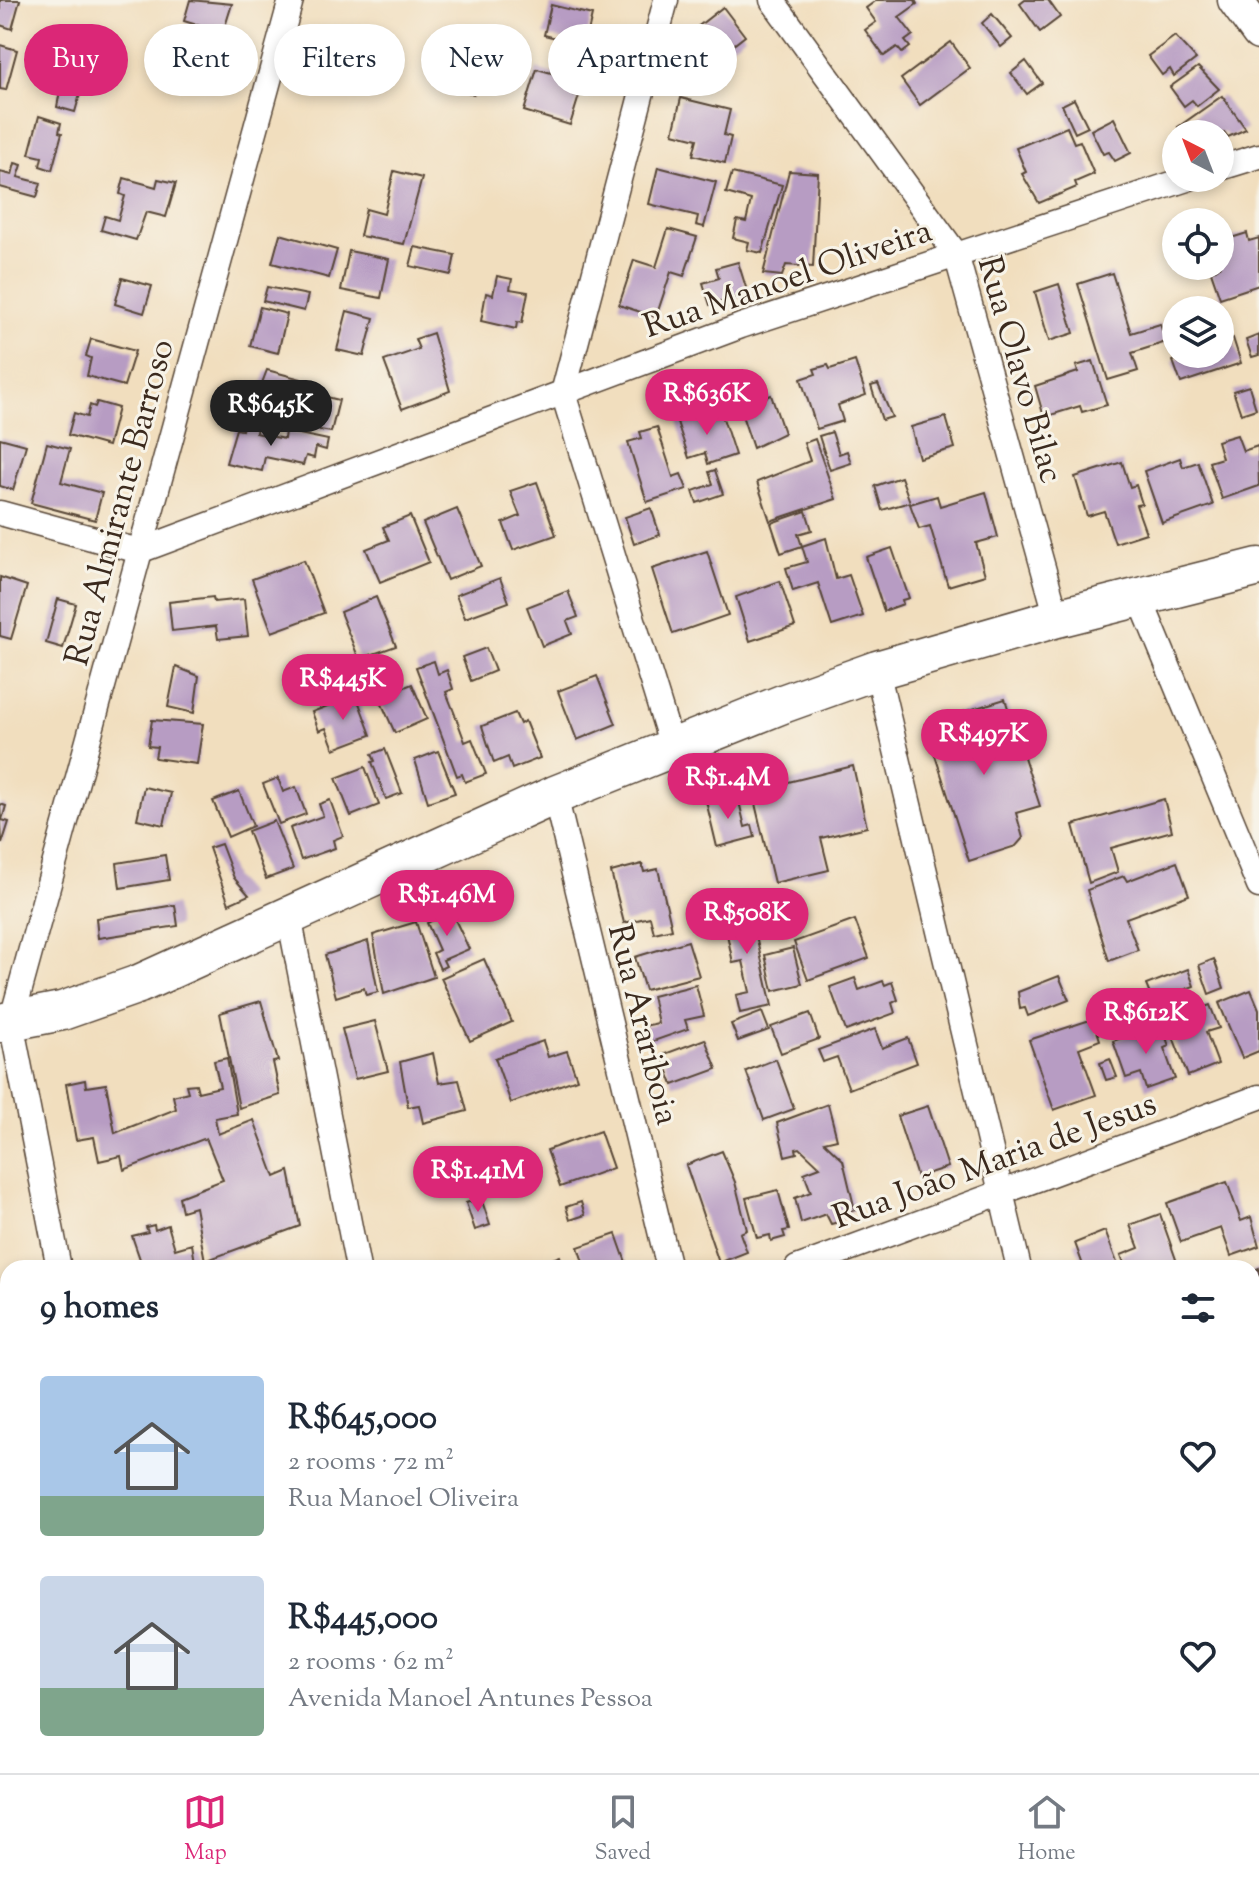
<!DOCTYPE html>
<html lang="en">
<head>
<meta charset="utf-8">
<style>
	:root { --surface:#fff; --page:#f2f2f3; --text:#1f2937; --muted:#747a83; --line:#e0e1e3; --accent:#db2777 }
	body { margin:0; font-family:"Sorts Mill Goudy",serif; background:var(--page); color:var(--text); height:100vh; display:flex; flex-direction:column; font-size:30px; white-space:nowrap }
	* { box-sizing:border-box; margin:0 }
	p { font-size:26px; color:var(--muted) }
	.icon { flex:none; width:44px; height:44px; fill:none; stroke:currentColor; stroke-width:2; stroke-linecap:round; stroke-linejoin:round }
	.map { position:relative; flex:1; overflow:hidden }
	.side { position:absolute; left:0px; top:1260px; width:1260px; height:514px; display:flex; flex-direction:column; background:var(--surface); border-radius:24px 24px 0 0; box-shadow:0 4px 12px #0003 }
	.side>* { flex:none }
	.hud { position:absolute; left:24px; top:24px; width:800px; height:72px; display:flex; gap:16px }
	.needle { width:52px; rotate:318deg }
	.buttons { position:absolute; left:1162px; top:120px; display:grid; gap:16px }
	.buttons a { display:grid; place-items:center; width:72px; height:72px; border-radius:50%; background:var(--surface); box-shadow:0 4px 12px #0003; font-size:40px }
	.price { position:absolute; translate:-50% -68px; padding:0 18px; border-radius:28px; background:var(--accent); color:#fff; font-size:26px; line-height:52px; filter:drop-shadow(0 2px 4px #0008) }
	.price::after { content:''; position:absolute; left:50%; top:48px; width:24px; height:18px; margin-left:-12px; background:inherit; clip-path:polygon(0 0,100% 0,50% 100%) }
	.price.selected { background:#222; color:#fff }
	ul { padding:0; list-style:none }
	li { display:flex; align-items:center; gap:24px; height:200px; padding:0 40px }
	li span { display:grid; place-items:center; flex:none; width:224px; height:160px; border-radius:8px; color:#555 }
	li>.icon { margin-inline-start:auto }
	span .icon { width:96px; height:96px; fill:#fffc; stroke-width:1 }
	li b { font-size:34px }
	h2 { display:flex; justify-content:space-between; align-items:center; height:96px; padding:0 40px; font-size:34px }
	.tag { padding:0 28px; border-radius:36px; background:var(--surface); box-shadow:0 4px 12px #0003; font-size:28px; line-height:72px }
	.tag.selected { background:var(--accent); color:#fff }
	.menu { display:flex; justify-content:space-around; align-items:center; height:112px; border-top:2px solid var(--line); background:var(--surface); font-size:22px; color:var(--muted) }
	.menu a { display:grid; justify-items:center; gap:4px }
	.menu .selected { color:var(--accent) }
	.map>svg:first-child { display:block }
	.building { fill:#b79cc3 }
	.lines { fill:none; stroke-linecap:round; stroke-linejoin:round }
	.street-casing { stroke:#564536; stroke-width:27 }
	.secondary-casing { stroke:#564536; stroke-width:37 }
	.primary-casing { stroke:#564536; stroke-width:41 }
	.street { stroke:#fff; stroke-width:24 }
	.secondary { stroke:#fff; stroke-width:34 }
	.primary { stroke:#fff; stroke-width:38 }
	.labels { text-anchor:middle; stroke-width:6; stroke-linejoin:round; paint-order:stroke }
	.street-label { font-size:34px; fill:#3b2a1e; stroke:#f7f3e8 }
</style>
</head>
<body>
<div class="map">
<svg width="1259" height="1773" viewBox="0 0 1259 1773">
	<rect width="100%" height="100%" fill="#f7f3e8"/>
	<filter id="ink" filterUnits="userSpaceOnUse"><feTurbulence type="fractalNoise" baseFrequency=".0125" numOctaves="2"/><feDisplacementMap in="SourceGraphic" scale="16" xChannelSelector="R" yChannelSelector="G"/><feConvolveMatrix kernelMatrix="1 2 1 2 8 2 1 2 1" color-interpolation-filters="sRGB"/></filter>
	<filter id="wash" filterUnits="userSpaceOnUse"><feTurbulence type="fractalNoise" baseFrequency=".006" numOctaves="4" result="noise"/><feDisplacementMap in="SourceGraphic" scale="32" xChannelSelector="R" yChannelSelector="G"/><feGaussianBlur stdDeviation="1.8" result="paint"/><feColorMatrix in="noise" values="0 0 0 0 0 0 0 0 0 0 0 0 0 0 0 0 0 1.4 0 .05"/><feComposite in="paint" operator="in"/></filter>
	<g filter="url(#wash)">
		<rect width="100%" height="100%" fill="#f1debe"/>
		<g id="blocks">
			<g class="building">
				<path d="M0,0H20L12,29L0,25Z"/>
				<path d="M190,0L232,4L223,33L184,21Z"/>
				<path d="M877,0H915L917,4L899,17L913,35L905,41L910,47L902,53L897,47L884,56L865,30L876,22L866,8Z"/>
				<path d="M1025,0H1048L1060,17L1040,32L1020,4Z"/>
				<path d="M551,5L592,15L585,45L544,35Z"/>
				<path d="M723,7L745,36L713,61L691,32Z"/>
				<path d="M992,14L1012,38L1001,47L982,23Z"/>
				<path d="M1175,36L1196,59L1174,76L1170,69L1162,75L1148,56Z"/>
				<path d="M338,39L379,49L372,78L331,68Z"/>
				<path d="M951,42L970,68L920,105L901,79Z"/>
				<path d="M0,45L17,50L6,90L0,89Z"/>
				<path d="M67,53L90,59L75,112L57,107Z"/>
				<path d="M673,58L699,64L694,82L668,76Z"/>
				<path d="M467,61L482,64L474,94L459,90Z"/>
				<path d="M1026,61L1042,83L1027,94L1011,73Z"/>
				<path d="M1198,67L1219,89L1197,106L1192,100L1184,106L1170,87Z"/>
				<path d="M537,69L577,80L573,94L579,96L570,125L524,111Z"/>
				<path d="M1222,96L1246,129L1228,137L1225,133L1183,134L1178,127Z"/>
				<path d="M681,98L730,110L724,135L731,137L725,163L693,155L697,139L673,133Z"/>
				<path d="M1074,99L1088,127L1075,133L1062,105Z"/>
				<path d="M39,116L61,123L59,132L62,133L52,170L40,166L42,157L29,154Z"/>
				<path d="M1114,118L1131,153L1115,161L1109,152L1103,154L1091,130Z"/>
				<path d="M1067,127L1074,143L1080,141L1094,174L1075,182L1077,187L1039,203L1022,174L1026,172L1016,148Z"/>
				<path d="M15,163L22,165L18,177L41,183L37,197L0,187V172L12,175Z"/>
				<path d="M658,167L716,182L704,227L696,225L698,216L649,204Z"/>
				<path d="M394,171L422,178L404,244L360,236L366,209L384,214Z"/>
				<path d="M789,171L818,173L813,267L786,265L782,276L763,274Z"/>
				<path d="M732,173L782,185L762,253L747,250L749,242L733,238L737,220L746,222L751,200L726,193Z"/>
				<path d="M124,178L156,187L158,179L176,183L166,217L146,212L136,240L101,230L105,216L118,220L125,196L120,194Z"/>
				<path d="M668,229L697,237L684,276L671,272L656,317L619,305L634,260L656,267Z"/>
				<path d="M1247,233L1249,241L1259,238V285L1220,298L1211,272L1220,266V252L1231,248L1228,239Z"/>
				<path d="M280,234L337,250L329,278L272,263Z"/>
				<path d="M415,247L455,255L451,275L410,266Z"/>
				<path d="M349,251L389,259L381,298L341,290Z"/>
				<path d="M738,262L748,294L710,305L703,283L719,278L716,268Z"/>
				<path d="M1112,273L1131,333L1160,324L1166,342L1132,353L1138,371L1108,380L1078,284Z"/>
				<path d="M497,276L512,279L510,289L528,292L522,323L517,322L516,329L481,321L486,293L493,295Z"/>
				<path d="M122,278L152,286L144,313L115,304Z"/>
				<path d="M1059,284L1074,333L1049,341L1035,292Z"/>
				<path d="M267,287L308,295L304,311L263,301Z"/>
				<path d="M260,307L287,314L278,353L250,346Z"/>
				<path d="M347,311L374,318L364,356L337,350Z"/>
				<path d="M433,333L450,391L402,409L384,361L419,349L415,339Z"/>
				<path d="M1259,335V355L1252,357L1246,340Z"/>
				<path d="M1233,338L1241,363L1181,383L1173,361L1187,354H1220V343Z"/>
				<path d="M91,339L135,351L124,386L87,376L91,358L86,356Z"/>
				<path d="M855,361L866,395L838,405L843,421L817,429L801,379L816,374L814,369L828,365L830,369Z"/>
				<path d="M1093,361L1107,405L1082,412L1080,406L1044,417L1035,386L1078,372L1076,366Z"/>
				<path d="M267,370L301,379L293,414L254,404Z"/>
				<path d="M878,384L892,417L882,420L871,386Z"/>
				<path d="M1249,386L1256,409L1241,414L1233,391Z"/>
				<path d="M302,391L339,400L331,432L298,426Z"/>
				<path d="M771,395L784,433L753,448L739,406Z"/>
				<path d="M97,402L118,408L108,446L68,435L74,413L87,417L90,405L95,407Z"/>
				<path d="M720,409L735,455L708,464L705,453L689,458L677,422Z"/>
				<path d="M946,417L955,448L919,458L911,427Z"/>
				<path d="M244,422L257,425L256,433L284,439L285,431L328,440L326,450L316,447L314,458L306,456L303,465L265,457L262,471L226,463L236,429L242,430Z"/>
				<path d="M657,427L673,477L681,474L687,489L647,502L628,442L642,438L640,432Z"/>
				<path d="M832,432L839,454L847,451L851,463L830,470L819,436Z"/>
				<path d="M1237,435L1243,451L1258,446L1259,486L1222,499L1209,462L1222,458L1217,441Z"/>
				<path d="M0,438L26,445L13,490L0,486Z"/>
				<path d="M815,439L836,499L770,521L757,482L810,461L804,443Z"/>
				<path d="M47,443L70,449L61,482L102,493L95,520L31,503Z"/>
				<path d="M1180,458L1183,467L1198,462L1213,505L1162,523L1144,471Z"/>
				<path d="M1122,462L1130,487L1136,485L1142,504L1136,505L1146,533L1115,543L1104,511L1087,516L1075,477Z"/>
				<path d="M715,470L723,494L697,503L693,491L713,484L709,472Z"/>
				<path d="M901,477L910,502L882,510L875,486Z"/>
				<path d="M537,482L556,535L513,550L503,523L520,516L510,491Z"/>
				<path d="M986,492L998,537L976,543L985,575L948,586L930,526L919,529L910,504L937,496L940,506Z"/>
				<path d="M651,508L660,535L634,544L625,517Z"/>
				<path d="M457,509L481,566L447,580L423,523Z"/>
				<path d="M806,511L812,530L798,534L802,546L781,553L771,523Z"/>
				<path d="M410,516L429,562L380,582L366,549L389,540L383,527Z"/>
				<path d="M826,538L836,579L849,575L863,616L832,626L818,583L793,591L786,568L807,562L802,546Z"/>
				<path d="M892,548L909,598L902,600L903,604L884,611L866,557Z"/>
				<path d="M707,551L728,615L673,634L652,569Z"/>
				<path d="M304,560L324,613L272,632L252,579Z"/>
				<path d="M0,577L27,586L11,639L0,636Z"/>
				<path d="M500,578L509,602L465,618L456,595Z"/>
				<path d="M780,581L795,626L750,641L736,597Z"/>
				<path d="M568,591L578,617L567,621L572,634L542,646L527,607Z"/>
				<path d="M213,597L214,602L244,599L248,636L218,639L216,626L172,631L169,602Z"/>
				<path d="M376,597L396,646L359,659L340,612Z"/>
				<path d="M58,599L76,604L63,648L46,643Z"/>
				<path d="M486,648L495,671L471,681L462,657Z"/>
				<path d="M434,661L438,674L447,670L453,689L446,692L454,712L465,742L472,739L486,774L465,782L462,774L457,776L416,667Z"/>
				<path d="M176,667L199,676L194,713L168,707Z"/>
				<path d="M597,676L616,724L577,740L558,691Z"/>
				<path d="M412,684L427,719L395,733L376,691L388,686L390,693Z"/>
				<path d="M356,695L371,735L334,749L326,728L319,731L312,712Z"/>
				<path d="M1005,699L1040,806L1016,813L1023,838L1016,846L969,861L925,724Z"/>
				<path d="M515,713L520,724L525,721L540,758L512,769L508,757L494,763L482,726Z"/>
				<path d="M152,720L203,724L197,764L155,758L157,747L148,746Z"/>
				<path d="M385,749L402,793L386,799L372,762L375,761L372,754Z"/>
				<path d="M438,751L455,793L428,802L415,760Z"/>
				<path d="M853,766L867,827L821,838L829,870L774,883L752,791Z"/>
				<path d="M365,767L379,805L351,816L336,778Z"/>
				<path d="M278,778L283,792L296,787L306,814L279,824L263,784Z"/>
				<path d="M144,787L171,793L164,825L137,819Z"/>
				<path d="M239,791L253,826L228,837L213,801Z"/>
				<path d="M737,793L745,827L752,825L755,837L717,847L706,801Z"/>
				<path d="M1164,799L1172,831L1111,848L1118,872L1089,883L1073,825Z"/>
				<path d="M330,800L343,836L333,840L335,848L301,860L290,828L323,816L319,804Z"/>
				<path d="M0,804L6,806L2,820L9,822L2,844Z"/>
				<path d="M274,821L293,869L266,879L248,831Z"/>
				<path d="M221,844L234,878L249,895L229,904L209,848Z"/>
				<path d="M165,855L169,880L120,888L117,863Z"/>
				<path d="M1177,862L1189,895L1126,918L1138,950L1109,961L1087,890L1124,876L1127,881Z"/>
				<path d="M642,864L644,872L658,869L672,929L654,933L650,917L624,923L611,872Z"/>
				<path d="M748,900L772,1006L740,1013L736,995L750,992L743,961L733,963L722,910Z"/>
				<path d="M175,905L178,926L98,938L96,918Z"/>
				<path d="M451,911L469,949L443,960L446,966L440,969L433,953L439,950L427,923Z"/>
				<path d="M855,920L869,958L808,980L794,942Z"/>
				<path d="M416,922L434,977L384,994L373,935Z"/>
				<path d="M368,941L378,992L366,995L364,988L336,997L325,955Z"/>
				<path d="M688,941L699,976L645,990L635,957Z"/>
				<path d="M793,948L802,984L773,991L765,955Z"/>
				<path d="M484,959L512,1022L470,1041L441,978Z"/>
				<path d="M1214,959L1224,988L1209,994L1199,965Z"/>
				<path d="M1188,969L1194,986L1153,1002L1146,985Z"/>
				<path d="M1059,976L1069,1000L1028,1016L1025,1008L1020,1009L1018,992Z"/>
				<path d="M855,978L859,990L883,981L885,985L892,982L898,1000L892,1003L895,1013L846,1031L830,987Z"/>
				<path d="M696,985L704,1016L685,1020L688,1029L648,1043L644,1026L658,1023L652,996Z"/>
				<path d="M1251,990L1259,1009V1051L1242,1058L1219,1003Z"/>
				<path d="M261,1001L278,1061L273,1062L280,1095L239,1108L220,1013Z"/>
				<path d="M1210,1005L1219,1028L1206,1032L1218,1064L1188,1076L1167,1021Z"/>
				<path d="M762,1012L769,1030L738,1041L731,1024Z"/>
				<path d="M810,1013L819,1039L781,1053L771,1027Z"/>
				<path d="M1093,1019L1100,1040L1079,1048L1096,1095L1054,1110L1029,1040Z"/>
				<path d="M375,1021L388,1071L355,1079L342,1029Z"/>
				<path d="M1161,1024L1169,1046L1164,1048L1175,1079L1146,1089L1141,1073L1126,1078L1113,1041Z"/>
				<path d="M875,1029L882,1048L908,1038L917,1063L849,1089L837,1057L823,1062L818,1050Z"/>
				<path d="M705,1039L717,1069L673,1085L662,1055Z"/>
				<path d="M543,1041L548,1057L567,1051L577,1079L511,1103L495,1058Z"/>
				<path d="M433,1053L439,1083L459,1080L467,1111L423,1123L419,1105L408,1107L400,1062Z"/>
				<path d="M227,1058L237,1114L215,1118L218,1134L254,1120L275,1177L289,1171L300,1226L205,1261L195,1207L182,1211L179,1197L223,1180L206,1138L124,1170L121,1156L99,1161L94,1137L76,1140L66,1084L85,1080L86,1087L106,1084L115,1133L176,1109L173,1096L188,1092L186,1085L196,1084L198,1092L220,1087L214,1061Z"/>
				<path d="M776,1059L794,1109L764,1120L746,1071Z"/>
				<path d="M1110,1059L1117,1077L1106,1080L1100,1063Z"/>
				<path d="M828,1104L837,1139L824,1142L843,1160L855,1210L842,1214V1221L831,1224L826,1214L801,1223L795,1198L811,1192L804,1173L820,1167L800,1148L796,1149L797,1153L785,1156L777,1123Z"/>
				<path d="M928,1106L948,1167L917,1177L897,1116Z"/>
				<path d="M600,1131L613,1168L560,1187L547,1150Z"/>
				<path d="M722,1151L735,1182L747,1230L740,1233L747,1252L719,1263L686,1165Z"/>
				<path d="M1227,1182L1241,1221L1251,1217L1259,1246L1231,1256L1221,1228L1181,1242L1167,1203Z"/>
				<path d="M778,1190L789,1230L783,1231L785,1237L771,1241L770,1235L757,1238L746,1198Z"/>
				<path d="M481,1198L490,1225L475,1230L466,1203Z"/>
				<path d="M581,1202L585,1215L570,1220L566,1207Z"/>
				<path d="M1160,1214L1179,1268H1126L1121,1255L1139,1248L1130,1225Z"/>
				<path d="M154,1225L155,1230L168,1225L175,1249L192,1244L196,1268H147L145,1261L141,1262L132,1236L148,1232L146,1227Z"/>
				<path d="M1105,1231L1119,1268H1084L1075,1243Z"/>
				<path d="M616,1234L628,1268H585L578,1247Z"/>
				<path d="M560,1256L564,1268H529Z"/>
				<path d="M1259,1268V1301L1252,1303V1271Z"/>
				<path d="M1259,1305V1363L1252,1366V1308Z"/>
				<path d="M8,1370V1407L0,1409V1371Z"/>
				<path d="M1,1416L3,1424L8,1423V1449L0,1451Z"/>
				<path d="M1259,1420V1452L1252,1455V1423Z"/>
				<path d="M7,1471L8,1506L0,1508V1472Z"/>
				<path d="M1259,1488V1522L1252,1524V1491Z"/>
				<path d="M8,1610V1642L0,1644V1612Z"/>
				<path d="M8,1716V1765L0,1767V1718Z"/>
				<path d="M1259,1716V1754L1252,1736V1719Z"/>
				<path d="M48,1766H95L97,1773H35L34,1769Z"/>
				<path d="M317,1766H360V1768L348,1773H319Z"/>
				<path d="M393,1766H427L428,1770L389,1773L387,1768Z"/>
				<path d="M549,1766H592L593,1773H551Z"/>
				<path d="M638,1766H674L676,1773H640Z"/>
				<path d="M705,1766H742V1767L707,1773Z"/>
			</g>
		</g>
	</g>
	<g filter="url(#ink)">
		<use href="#blocks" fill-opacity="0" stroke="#564536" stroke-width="2"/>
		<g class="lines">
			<defs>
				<g id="street">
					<path d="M666,0L563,393L672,746"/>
					<path d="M772,0L956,254L1057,618"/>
					<path d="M1220,168L1259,156"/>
					<path d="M0,513L139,551L741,326L1190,178"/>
					<path d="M1139,596L1259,886"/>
					<path d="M877,670L1019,1268"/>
					<path d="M555,795L669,1268"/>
					<path d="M289,916L358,1268"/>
					<path d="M59,1268L11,1022L291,0"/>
					<path d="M797,1268L1259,1097"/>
					<path d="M0,1564L8,1561"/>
					<path d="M1252,1653L1259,1650"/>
					<path d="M156,1766L158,1773"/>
					<path d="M456,1766L458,1773"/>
					<path d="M790,1766L792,1773"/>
					<path d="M1138,1766L1139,1773"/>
					<path d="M912,1773L932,1766"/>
				</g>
				<path id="secondary" d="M1235,0L1259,33"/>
				<path id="primary" d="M0,1023L62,1011L139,984L555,795L785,703L877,670L1057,618L1259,567"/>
			</defs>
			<use href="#street" class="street-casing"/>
			<use href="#secondary" class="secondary-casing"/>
			<use href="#primary" class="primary-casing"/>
			<use href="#street" class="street"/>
			<use href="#secondary" class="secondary"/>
			<use href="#primary" class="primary"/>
		</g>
	</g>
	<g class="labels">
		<g class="street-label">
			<text transform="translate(787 277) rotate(-19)" y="12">Rua Manoel Oliveira</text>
			<text transform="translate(1022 369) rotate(74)" y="12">Rua Olavo Bilac</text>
			<text transform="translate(118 502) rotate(-75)" y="12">Rua Almirante Barroso</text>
			<text transform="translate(645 1024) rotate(76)" y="12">Rua Arariboia</text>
			<text transform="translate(994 1159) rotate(-20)" y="12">Rua João Maria de Jesus</text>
		</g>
	</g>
</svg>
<div class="buttons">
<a><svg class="needle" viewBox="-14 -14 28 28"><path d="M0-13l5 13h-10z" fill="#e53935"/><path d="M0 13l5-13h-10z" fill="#747a83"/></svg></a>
<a><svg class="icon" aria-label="locate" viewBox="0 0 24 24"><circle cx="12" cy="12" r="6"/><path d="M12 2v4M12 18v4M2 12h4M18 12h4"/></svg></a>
<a><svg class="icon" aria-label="layers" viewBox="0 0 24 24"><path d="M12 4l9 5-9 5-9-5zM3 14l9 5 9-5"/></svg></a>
</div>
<b class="price" style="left:707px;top:437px">R$636K</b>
<b class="price selected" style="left:271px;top:448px">R$645K</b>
<b class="price" style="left:343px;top:722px">R$445K</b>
<b class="price" style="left:984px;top:777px">R$497K</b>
<b class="price" style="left:728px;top:821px">R$1.4M</b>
<b class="price" style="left:447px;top:938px">R$1.46M</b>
<b class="price" style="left:747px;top:956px">R$508K</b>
<b class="price" style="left:1146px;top:1056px">R$612K</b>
<b class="price" style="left:478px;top:1214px">R$1.41M</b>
<div class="hud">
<a class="tag selected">Buy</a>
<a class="tag">Rent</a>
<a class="tag">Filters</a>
<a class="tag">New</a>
<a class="tag">Apartment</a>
</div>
<section class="side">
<h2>9 homes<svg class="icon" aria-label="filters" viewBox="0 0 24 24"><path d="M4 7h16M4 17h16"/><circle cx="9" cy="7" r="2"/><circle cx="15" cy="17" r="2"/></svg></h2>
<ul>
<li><span style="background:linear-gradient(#a9c7e8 75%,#7fa58c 0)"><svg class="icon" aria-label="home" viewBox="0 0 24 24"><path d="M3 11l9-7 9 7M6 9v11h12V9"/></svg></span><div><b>R$645,000</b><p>2 rooms · 72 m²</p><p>Rua Manoel Oliveira</p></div><svg class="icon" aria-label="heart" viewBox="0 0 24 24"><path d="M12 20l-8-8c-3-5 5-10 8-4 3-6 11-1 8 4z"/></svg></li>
<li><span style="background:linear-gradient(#c9d6e8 70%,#7fa58c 0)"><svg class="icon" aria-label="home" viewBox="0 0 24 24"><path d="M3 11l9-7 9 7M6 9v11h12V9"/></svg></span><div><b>R$445,000</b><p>2 rooms · 62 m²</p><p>Avenida Manoel Antunes Pessoa</p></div><svg class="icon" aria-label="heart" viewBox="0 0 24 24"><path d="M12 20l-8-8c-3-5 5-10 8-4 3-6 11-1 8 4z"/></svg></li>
</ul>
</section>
</div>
<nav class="menu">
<a class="selected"><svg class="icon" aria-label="map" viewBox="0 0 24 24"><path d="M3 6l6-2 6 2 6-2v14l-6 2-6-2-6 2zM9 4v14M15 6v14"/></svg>Map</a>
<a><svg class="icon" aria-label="saved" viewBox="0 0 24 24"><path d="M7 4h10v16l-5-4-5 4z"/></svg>Saved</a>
<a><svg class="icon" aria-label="home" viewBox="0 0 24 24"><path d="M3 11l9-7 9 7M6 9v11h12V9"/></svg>Home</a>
</nav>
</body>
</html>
